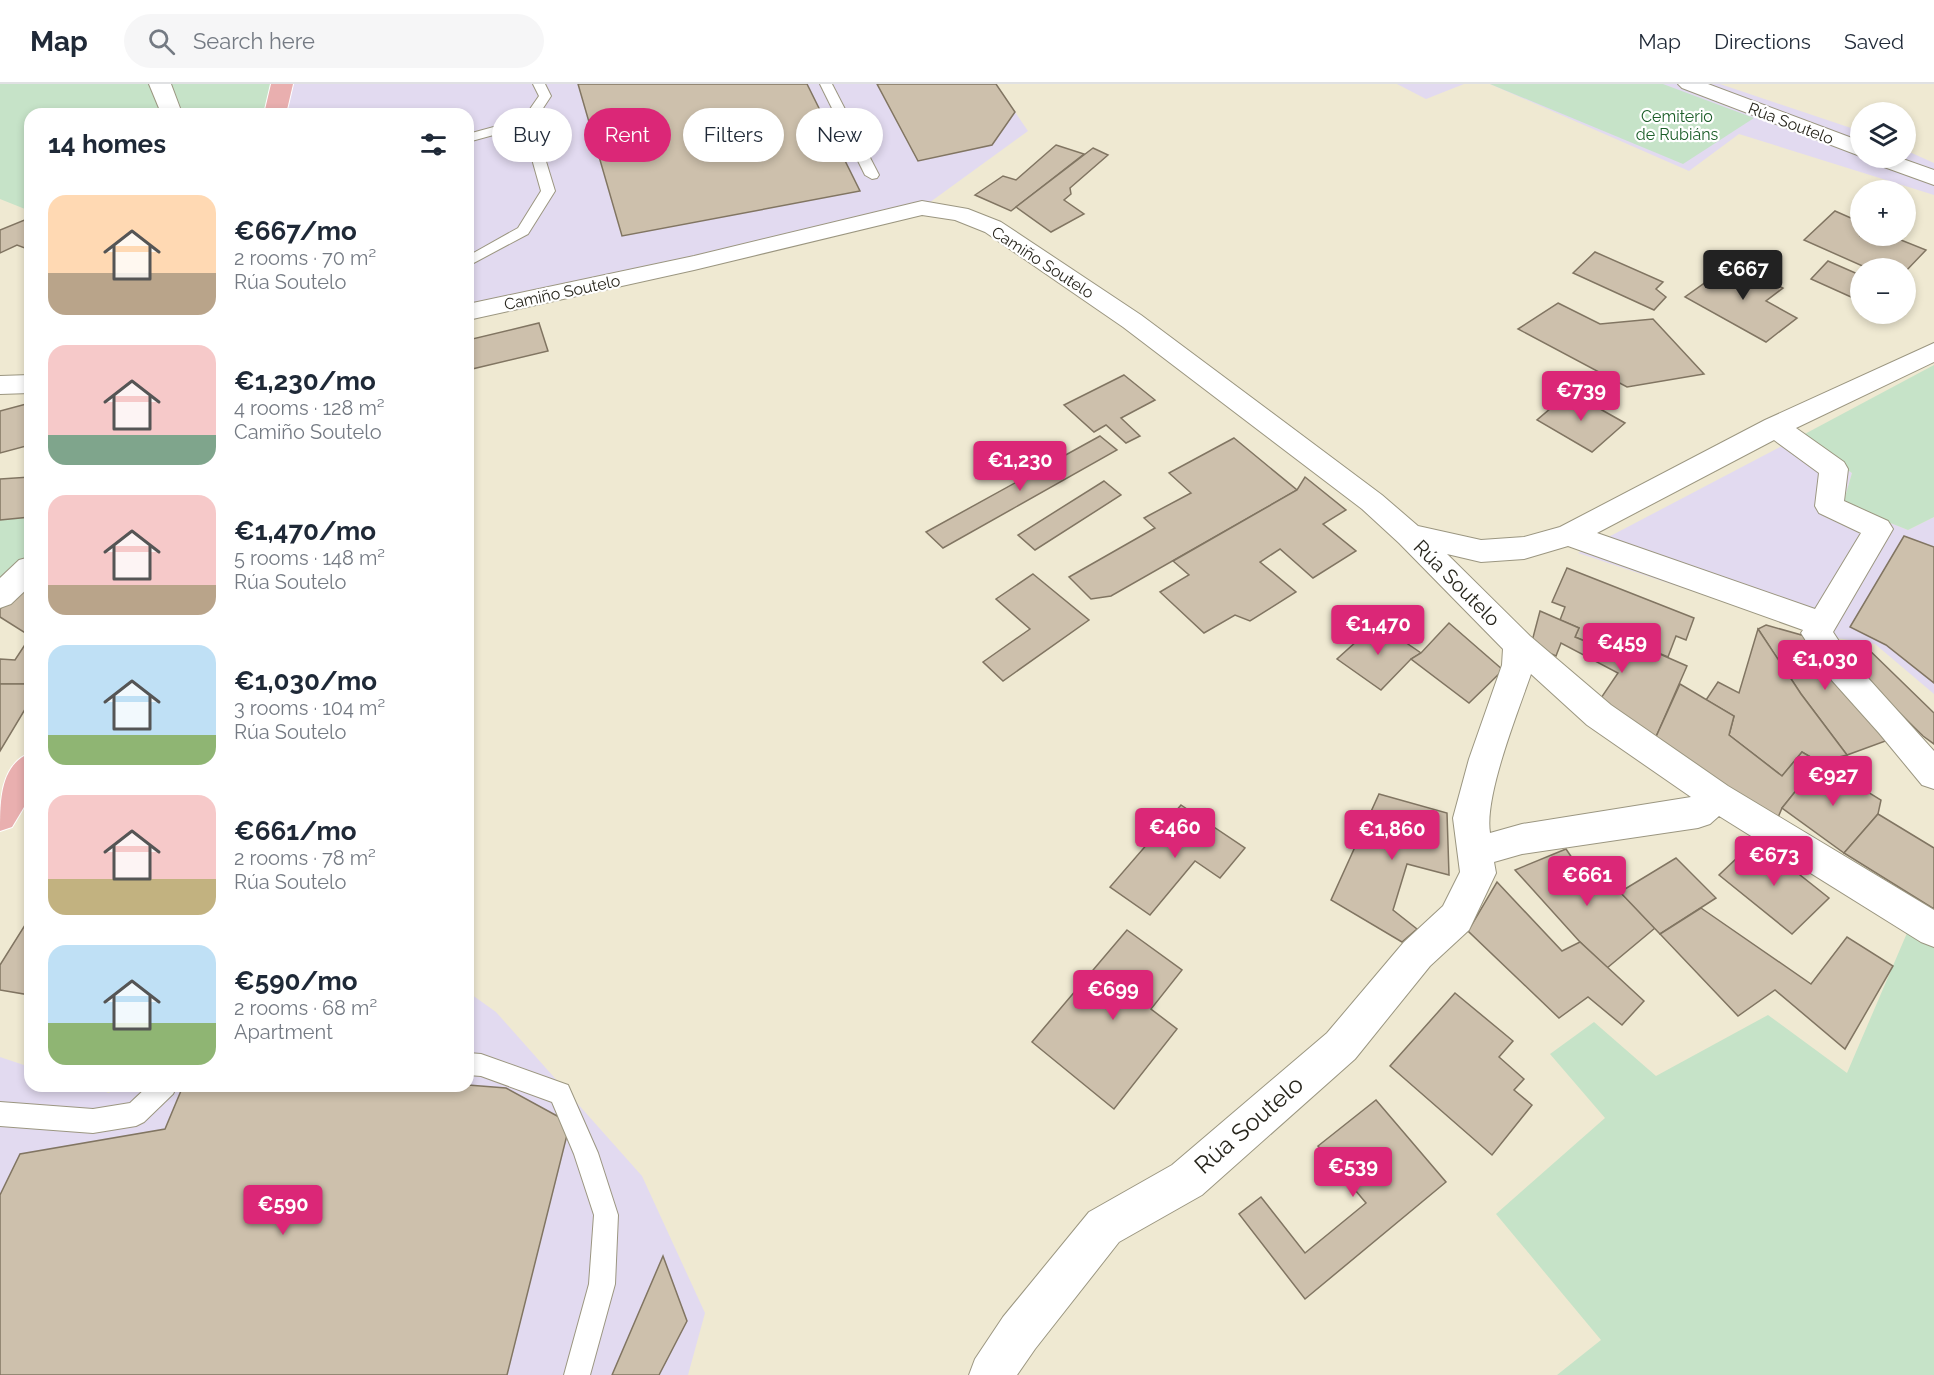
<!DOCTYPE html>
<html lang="en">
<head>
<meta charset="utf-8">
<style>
	:root { --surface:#fff; --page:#f6f6f7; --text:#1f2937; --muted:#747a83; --line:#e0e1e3; --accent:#db2777 }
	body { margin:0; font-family:Raleway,sans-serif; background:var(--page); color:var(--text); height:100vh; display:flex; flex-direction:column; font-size:22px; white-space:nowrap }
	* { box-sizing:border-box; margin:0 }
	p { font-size:20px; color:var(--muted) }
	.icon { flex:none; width:33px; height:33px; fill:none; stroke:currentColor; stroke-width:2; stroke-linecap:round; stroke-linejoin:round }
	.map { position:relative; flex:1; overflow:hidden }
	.side { position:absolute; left:24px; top:24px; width:450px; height:984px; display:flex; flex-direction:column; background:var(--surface); border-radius:18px; box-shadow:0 3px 9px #0003 }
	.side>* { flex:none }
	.banner { position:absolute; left:492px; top:24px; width:570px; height:54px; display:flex; gap:12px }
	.fabs { position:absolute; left:1850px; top:18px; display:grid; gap:12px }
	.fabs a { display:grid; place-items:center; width:66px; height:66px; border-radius:50%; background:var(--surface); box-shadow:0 3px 9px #0003; font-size:30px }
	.price { position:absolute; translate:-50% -51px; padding:0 14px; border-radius:6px; background:var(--accent); color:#fff; font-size:20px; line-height:39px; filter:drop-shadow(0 2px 3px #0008) }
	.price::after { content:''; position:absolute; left:50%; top:36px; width:18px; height:14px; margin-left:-9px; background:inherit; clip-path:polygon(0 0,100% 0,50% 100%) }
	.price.current { background:#222; color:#fff }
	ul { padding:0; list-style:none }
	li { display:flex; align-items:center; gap:18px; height:150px; padding:0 24px }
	li span { display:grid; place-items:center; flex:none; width:168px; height:120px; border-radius:18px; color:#555 }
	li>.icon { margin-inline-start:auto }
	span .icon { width:72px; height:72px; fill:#fffc; stroke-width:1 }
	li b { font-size:26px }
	h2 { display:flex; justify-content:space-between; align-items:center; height:72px; padding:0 24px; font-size:26px }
	.pill { padding:0 21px; border-radius:27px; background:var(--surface); box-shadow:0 3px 9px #0003; font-size:21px; line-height:54px }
	.pill.current { background:var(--accent); color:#fff }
	header { display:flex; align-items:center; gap:36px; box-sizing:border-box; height:84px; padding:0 30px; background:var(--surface); border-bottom:2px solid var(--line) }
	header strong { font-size:28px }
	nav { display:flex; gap:33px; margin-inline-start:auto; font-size:21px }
	.search { width:420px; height:54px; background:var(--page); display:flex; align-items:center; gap:15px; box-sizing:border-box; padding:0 21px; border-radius:33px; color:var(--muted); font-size:22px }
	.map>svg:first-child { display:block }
	.industrial { fill:#e2daf0 }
	.green { fill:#c6e3c8 }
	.building { fill:#cdc0ac; stroke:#817562; stroke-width:1.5 }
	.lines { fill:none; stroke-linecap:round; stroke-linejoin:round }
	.lane-casing { stroke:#9b9680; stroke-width:2 }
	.street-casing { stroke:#9b9680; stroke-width:2 }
	.primary-casing { stroke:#fff; stroke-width:2 }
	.lane { fill:#fff; fill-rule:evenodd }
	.street { fill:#fff; fill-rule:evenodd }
	.primary { fill:#e9afaf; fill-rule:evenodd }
	.labels { text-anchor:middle; stroke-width:4.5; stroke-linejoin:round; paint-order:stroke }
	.far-park-label { font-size:16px; fill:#1b5d28; stroke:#fff }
	.far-street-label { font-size:16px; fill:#28261d; stroke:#fff }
	.street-label { font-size:20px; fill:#28261d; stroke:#fff }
	.near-street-label { font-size:24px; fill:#28261d; stroke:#fff }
</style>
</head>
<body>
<header>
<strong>Map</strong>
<div class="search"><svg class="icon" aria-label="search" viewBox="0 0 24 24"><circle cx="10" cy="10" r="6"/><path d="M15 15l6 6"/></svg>Search here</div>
<nav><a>Map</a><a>Directions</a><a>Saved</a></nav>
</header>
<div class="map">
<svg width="1934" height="1291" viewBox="0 0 1934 1291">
	<rect width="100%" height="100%" fill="#efe9d2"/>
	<g class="industrial">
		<path d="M281,0H996L1028,47L922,124L468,226V30H275Z"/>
		<path d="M1397,0H1464L1426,15Z"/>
		<path d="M1490,0H1720L1860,47V74H1905V66L1934,79V111L1739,50L1689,87Z"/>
		<path d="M1801,352L1852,389L1843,420L1908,446L1934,433V610L1875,560L1830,553L1578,469Z"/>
		<path d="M468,908L496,928L642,1092L705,1229L688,1291H0V973L30,983V1002H87L109,1009L115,1002H468Z"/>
	</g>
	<g class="green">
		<path d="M0,0H282L275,30H30V127L0,115Z"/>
		<path d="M1490,0H1663L1754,34L1683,80Z"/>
		<path d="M1934,281V433L1908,446L1843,420L1852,389L1801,352Z"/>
		<path d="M30,433V484L0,512V436Z"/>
		<path d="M1907,849L1934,862V1291H1557L1601,1256L1496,1130L1605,1034L1550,970L1594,938L1656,992L1768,931L1847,989Z"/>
	</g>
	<g class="building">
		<path d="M578,0H807L860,107L622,152Z"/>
		<path d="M877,0H996L1015,28L992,61L918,77Z"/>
		<path d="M1056,61L1084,70L1011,127L975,111L1003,92L1016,96Z"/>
		<path d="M1093,64L1108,71L1070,104L1071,110L1064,116L1084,130L1051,148L1016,123Z"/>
		<path d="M1835,127L1860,138V152H1891L1926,166L1905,188V184H1867L1804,156Z"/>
		<path d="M27,135L30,136V166L17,161L0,169V146Z"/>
		<path d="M1595,168L1663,198L1656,205L1666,213L1654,226L1573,189Z"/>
		<path d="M1828,177L1860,191V217L1811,195Z"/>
		<path d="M1734,178L1783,204L1766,217L1797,234L1766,258L1685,213Z"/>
		<path d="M1558,219L1600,240L1653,235L1704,290L1627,303L1518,245Z"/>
		<path d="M539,239L548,267L468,286V256Z"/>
		<path d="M1124,291L1155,316L1121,334L1140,352L1126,359L1106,341L1094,348L1064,321Z"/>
		<path d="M1570,308L1625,339L1592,368L1537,336Z"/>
		<path d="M30,319V361L0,369V327Z"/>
		<path d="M1100,352L1117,366L943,464L926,448Z"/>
		<path d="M1234,354L1297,406L1111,512L1091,515L1069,493L1155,444L1144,434L1191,409L1169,389Z"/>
		<path d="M30,393V433L0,436V395Z"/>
		<path d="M1305,393L1346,426L1323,440L1356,467L1313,494L1280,465L1260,478L1296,508L1250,537L1235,531L1204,549L1160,508L1189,491L1173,477L1297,406Z"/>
		<path d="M1104,397L1121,411L1035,466L1018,451Z"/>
		<path d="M1904,452L1934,463V599L1886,561L1850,543Z"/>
		<path d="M1567,484L1694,534L1686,556L1676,552L1668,573L1637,560L1631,576L1575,553L1579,544L1560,536L1565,523L1552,518Z"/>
		<path d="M1033,490L1089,536L1003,597L983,578L1030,545L996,515Z"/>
		<path d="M19,504L30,511V552L0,533V525Z"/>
		<path d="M1540,527L1579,544L1575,553L1631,576L1637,560L1687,582L1655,655L1601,614L1618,589L1561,559L1556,572L1531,561Z"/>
		<path d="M1377,539L1421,569L1411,575L1381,606L1337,575Z"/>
		<path d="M1449,539L1503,586L1469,619L1411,575L1421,569Z"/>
		<path d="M1766,541L1805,552L1891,655L1847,671L1801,610L1758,545Z"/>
		<path d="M1758,545L1801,610L1847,671L1819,678L1802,668L1782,692L1729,651L1734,632L1706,616L1718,598L1739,609Z"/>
		<path d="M30,553V600H0V575L15,576Z"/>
		<path d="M1861,558L1934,629V660L1923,652L1843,573Z"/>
		<path d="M0,600H30V617L0,667Z"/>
		<path d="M1680,600L1734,632L1729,651L1782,692L1802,668L1819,678L1782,724L1777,736L1655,655Z"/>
		<path d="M1819,678L1881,716L1878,730L1844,769L1782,724Z"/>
		<path d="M1379,710L1447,729L1449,791L1407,780L1393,826L1417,845L1402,858L1331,816Z"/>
		<path d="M1181,721L1245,764L1220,794L1195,777L1150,831L1110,803Z"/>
		<path d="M1878,730L1934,764V825L1844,769Z"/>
		<path d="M1756,756L1829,814L1792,850L1719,791Z"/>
		<path d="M1566,765L1593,805L1610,793L1620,808L1655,844L1607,884L1580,858L1515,786Z"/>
		<path d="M1676,774L1716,814L1660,850L1620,808Z"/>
		<path d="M1497,798L1562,867L1580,858L1644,917L1622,941L1588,913L1559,934L1468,847Z"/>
		<path d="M1701,824L1811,900L1847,853L1893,882L1845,965L1775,906L1738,932L1660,850Z"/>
		<path d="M30,833V911L0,906V881Z"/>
		<path d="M1127,846L1182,886L1151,925L1177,945L1114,1025L1032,958Z"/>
		<path d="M1455,909L1513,957L1499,973L1524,995L1514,1006L1532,1021L1492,1071L1390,982Z"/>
		<path d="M468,1001L506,1004L570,1039L507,1291H0V1111L20,1070L165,1045L183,1002Z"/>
		<path d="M1376,1016L1446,1098L1305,1215L1239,1130L1261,1113L1305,1169L1366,1119L1318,1062Z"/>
		<path d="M663,1172L687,1237L659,1291H612Z"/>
	</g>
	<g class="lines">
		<defs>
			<g id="lane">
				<path d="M533,0H545L551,12L534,38L555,107L528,150L468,182V172L518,144L541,107L523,43L468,58V50L523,35L539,12Z"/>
				<path d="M820,0H832L879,91L877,94L872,95L865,91Z"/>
				<path d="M468,969L481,970L568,1001L598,1069L618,1131L615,1200L590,1291H564L589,1200L594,1131L574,1070L552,1018L481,992L468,991Z"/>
				<path d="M148,1002H177L173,1010L144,1038L136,1042L93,1049L0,1042V1018L93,1025L130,1019Z"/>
			</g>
			<g id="street">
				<path d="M149,0H171L180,24L177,29H161Z"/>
				<path d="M1678,0H1708L1860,57V72L1682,4Z"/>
				<path d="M1870,74H1900L1934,86V101L1873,79Z"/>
				<path d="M922,117L968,125L1001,138L1141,231L1382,411L1418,442L1481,456L1524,453L1560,443L1765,336L1934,259V278L1796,344L1844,378L1848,385L1844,417L1888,437L1893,445L1833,548L1850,574L1934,667V705L1922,701L1879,649L1828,592L1801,549L1803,546L1568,462L1524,475L1481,478L1447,470L1530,552L1611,621L1728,702L1934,826V863L1921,858L1719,732L1710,740L1698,744L1522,770L1494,778L1496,789L1469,846L1430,882L1355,975L1202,1111L1119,1158L1035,1265L1017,1291H969L975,1275L1003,1233L1089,1128L1172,1081L1327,949L1404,858L1443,822L1460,788L1453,734L1469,675L1502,581L1503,565L1399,459L1362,425L1123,243L985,148L955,136L922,131L694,186L468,236V220L694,172ZM1774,356L1819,389L1815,422L1819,429L1861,449L1815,525L1597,449ZM1531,590L1587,641L1691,713L1522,740L1490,749C1484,712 1518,628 1531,590Z"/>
				<path d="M30,291V309L0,310V292Z"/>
				<path d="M30,473V502L11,520L0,524V494L19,476Z"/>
			</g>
			<g id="primary">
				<path d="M271,0H293L286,30H264Z"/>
				<path d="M30,669V713L12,743L0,747C0,718 0,681 30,669Z"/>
			</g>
		</defs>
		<use href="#lane" class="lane-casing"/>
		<use href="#street" class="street-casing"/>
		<use href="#primary" class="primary-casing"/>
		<use href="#lane" class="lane"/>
		<use href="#street" class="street"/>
		<use href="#primary" class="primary"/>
	</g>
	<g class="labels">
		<g class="far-park-label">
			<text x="1677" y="38">Cemiterio<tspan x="1677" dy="18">de Rubiáns</tspan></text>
		</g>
		<g class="far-street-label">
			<text transform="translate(1791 39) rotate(21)" y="6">Rúa Soutelo</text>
			<text transform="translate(1043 178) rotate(33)" y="6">Camiño Soutelo</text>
			<text transform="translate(562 208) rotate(-12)" y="6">Camiño Soutelo</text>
		</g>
		<g class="street-label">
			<text transform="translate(1457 499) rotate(45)" y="7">Rúa Soutelo</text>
		</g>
		<g class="near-street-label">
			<text transform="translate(1249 1041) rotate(-41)" y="8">Rúa Soutelo</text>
		</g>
	</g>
</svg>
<div class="fabs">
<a><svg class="icon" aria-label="layers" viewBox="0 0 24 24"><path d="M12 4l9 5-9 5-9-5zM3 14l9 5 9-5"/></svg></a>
<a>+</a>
<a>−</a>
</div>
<b class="price current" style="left:1743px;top:217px">€667</b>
<b class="price" style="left:1581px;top:338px">€739</b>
<b class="price" style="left:1020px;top:408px">€1,230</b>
<b class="price" style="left:1378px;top:572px">€1,470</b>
<b class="price" style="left:1622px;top:590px">€459</b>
<b class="price" style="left:1825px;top:607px">€1,030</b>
<b class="price" style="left:1833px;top:723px">€927</b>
<b class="price" style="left:1175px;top:775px">€460</b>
<b class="price" style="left:1392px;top:777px">€1,860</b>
<b class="price" style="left:1774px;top:803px">€673</b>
<b class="price" style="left:1587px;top:823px">€661</b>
<b class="price" style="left:1113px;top:937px">€699</b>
<b class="price" style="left:1353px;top:1114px">€539</b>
<b class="price" style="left:283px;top:1152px">€590</b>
<div class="banner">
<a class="pill">Buy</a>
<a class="pill current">Rent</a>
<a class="pill">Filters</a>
<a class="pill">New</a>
</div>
<section class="side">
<h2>14 homes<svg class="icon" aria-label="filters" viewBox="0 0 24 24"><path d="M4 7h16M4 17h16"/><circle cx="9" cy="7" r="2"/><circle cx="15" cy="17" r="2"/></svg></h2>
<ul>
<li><span style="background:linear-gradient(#ffd9b3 65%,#b9a48a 0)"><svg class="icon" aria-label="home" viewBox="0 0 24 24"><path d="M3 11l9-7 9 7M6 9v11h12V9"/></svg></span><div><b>€667/mo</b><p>2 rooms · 70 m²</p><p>Rúa Soutelo</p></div></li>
<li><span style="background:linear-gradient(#f6c9c9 75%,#7fa58c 0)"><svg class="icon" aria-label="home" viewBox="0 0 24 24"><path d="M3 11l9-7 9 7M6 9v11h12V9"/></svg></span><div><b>€1,230/mo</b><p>4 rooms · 128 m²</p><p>Camiño Soutelo</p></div></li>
<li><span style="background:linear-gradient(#f6c9c9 75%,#b9a48a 0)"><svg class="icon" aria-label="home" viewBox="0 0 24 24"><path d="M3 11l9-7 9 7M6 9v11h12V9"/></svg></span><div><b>€1,470/mo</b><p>5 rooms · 148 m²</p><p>Rúa Soutelo</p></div></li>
<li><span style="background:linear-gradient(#bfe0f5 75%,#8fb573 0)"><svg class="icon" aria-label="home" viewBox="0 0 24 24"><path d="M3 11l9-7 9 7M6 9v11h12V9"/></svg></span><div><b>€1,030/mo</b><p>3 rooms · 104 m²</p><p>Rúa Soutelo</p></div></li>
<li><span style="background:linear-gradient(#f6c9c9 70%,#c2b280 0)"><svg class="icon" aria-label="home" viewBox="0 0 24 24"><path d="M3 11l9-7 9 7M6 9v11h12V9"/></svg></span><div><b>€661/mo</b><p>2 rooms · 78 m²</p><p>Rúa Soutelo</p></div></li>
<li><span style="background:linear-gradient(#bfe0f5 65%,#8fb573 0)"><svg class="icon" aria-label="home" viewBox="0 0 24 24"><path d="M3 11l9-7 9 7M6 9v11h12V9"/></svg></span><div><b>€590/mo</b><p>2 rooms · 68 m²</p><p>Apartment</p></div></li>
</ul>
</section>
</div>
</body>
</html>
